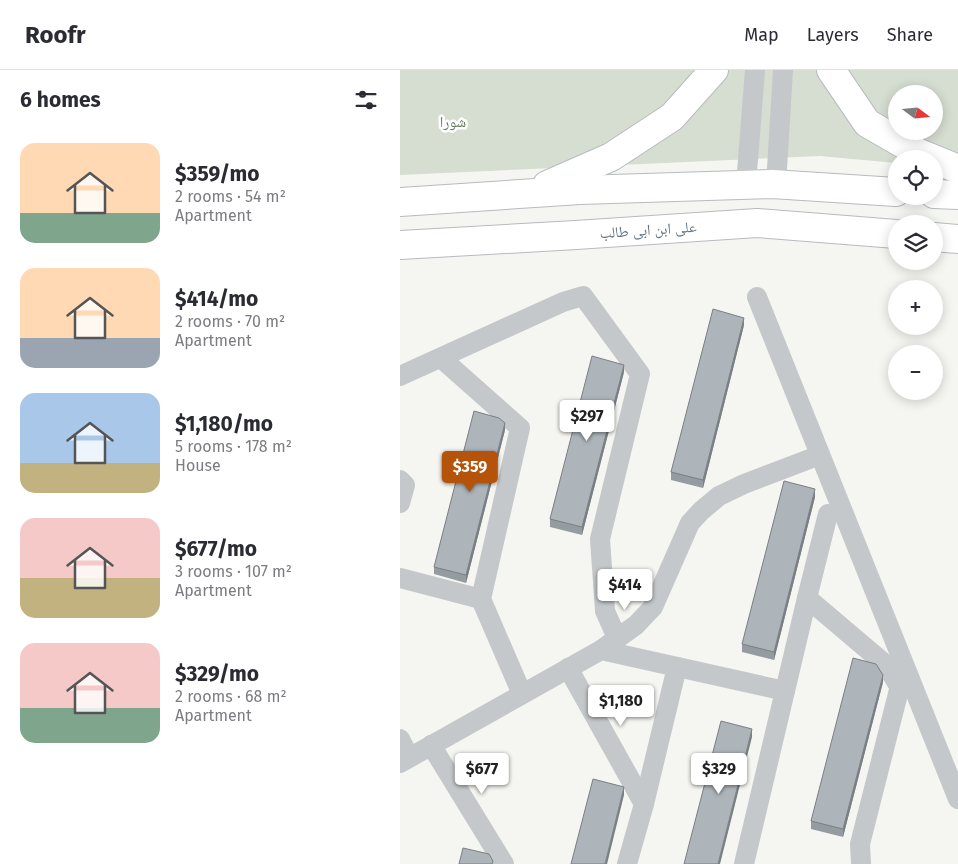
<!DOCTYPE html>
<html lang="en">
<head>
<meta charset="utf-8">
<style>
	:root { --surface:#fff; --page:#f2f2f3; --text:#2b2b33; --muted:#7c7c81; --line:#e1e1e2; --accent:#b45309 }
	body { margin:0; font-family:"Fira Sans","Noto Naskh Arabic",sans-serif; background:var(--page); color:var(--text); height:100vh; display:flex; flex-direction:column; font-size:19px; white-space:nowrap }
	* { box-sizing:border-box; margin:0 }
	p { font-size:16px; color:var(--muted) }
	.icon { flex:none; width:28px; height:28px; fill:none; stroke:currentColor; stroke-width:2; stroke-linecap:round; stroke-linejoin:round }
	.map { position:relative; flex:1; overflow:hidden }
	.panel { display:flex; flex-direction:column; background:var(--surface); width:400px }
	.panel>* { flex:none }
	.needle { width:32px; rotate:106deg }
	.fabs { position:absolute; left:488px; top:15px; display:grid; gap:10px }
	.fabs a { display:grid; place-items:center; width:55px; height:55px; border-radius:50%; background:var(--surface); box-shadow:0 2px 12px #0003; font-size:25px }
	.price { position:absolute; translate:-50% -42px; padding:0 11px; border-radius:5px; background:#fff; color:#222; font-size:16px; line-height:32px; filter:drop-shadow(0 1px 2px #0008) }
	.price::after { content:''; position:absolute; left:50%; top:30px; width:15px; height:11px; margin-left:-8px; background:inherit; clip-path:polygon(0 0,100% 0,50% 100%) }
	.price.on { background:var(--accent); color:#fff }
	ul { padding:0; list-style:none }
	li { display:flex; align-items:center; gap:15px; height:125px; padding:0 20px }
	li span { display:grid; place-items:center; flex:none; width:140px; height:100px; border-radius:15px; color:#555 }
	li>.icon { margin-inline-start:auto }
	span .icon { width:60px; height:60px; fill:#fffc; stroke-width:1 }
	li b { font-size:21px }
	h2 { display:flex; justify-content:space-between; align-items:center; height:60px; padding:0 20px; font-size:21px }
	header { display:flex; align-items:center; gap:30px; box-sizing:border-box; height:70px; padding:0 25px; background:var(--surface); border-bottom:1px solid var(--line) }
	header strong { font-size:24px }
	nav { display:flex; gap:28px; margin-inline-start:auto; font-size:18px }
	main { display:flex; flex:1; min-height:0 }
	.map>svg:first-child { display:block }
	.park { fill:#d6ddd1; fill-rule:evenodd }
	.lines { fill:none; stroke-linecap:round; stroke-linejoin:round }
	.primary-casing { stroke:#b7bbbf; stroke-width:30 }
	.street { stroke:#c4c8cb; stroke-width:20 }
	.primary { stroke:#fff; stroke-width:28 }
	.wall { fill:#959ca1 }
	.shaded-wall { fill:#797f83 }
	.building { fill:#adb5bb; stroke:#797f83 }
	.labels { text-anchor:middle; stroke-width:5; stroke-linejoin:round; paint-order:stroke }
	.park-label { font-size:15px; fill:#667b61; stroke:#fff }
	.street-label { font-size:15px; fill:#617485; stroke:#fff }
</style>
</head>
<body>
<header>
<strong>Roofr</strong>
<nav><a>Map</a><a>Layers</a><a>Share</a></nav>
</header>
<main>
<section class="panel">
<h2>6 homes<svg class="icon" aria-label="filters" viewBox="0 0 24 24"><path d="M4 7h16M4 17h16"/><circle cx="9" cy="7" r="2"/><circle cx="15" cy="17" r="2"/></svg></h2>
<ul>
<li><span style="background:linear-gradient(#ffd9b3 70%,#7fa58c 0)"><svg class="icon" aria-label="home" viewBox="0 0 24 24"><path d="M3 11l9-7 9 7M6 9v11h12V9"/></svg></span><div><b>$359/mo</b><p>2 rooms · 54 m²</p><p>Apartment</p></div></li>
<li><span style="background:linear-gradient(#ffd9b3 70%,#9aa5b1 0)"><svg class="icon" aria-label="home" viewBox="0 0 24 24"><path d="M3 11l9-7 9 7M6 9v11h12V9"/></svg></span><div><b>$414/mo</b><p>2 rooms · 70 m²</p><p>Apartment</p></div></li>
<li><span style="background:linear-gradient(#a9c7e8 70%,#c2b280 0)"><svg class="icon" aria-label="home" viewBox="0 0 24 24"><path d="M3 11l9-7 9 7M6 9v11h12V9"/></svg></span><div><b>$1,180/mo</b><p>5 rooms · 178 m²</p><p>House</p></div></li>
<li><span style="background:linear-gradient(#f6c9c9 60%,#c2b280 0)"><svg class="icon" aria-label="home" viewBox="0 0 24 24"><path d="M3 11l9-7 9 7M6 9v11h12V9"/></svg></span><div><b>$677/mo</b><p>3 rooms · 107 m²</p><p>Apartment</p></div></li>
<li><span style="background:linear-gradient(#f6c9c9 65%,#7fa58c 0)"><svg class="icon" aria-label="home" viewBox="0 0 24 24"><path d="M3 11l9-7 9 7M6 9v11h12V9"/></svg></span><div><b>$329/mo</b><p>2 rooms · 68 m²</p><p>Apartment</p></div></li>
</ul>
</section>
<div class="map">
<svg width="558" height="794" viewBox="0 0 558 794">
	<rect width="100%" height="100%" fill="#f5f5f1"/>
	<path class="park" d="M0,0H558V98L534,89H496V93L420,86L0,105ZM496,24H534V61H496Z"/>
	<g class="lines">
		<defs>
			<g id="primary">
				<path d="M431,0L467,53L519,83L558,99"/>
				<path d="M147,115L211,87L272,47L314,0"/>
				<path d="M534,124L558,125"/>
				<path d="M0,132L180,120L372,114L496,122"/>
				<path d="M534,167L558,169"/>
				<path d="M0,175L176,165L357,153L496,164"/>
			</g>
		</defs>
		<use href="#primary" class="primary-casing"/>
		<g class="street">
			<path d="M346,115L355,0"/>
			<path d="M376,115L383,0"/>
			<path d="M357,227L558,729"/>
			<path d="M41,288L120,358L81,529L122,624"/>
			<path d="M0,306L163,232L183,226L240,304L200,469L205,541L217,568"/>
			<path d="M0,410L5,415L0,433"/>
			<path d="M428,444L407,528L486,595L499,616"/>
			<path d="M0,508L81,529"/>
			<path d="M201,580L385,621"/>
			<path d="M168,598L244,734"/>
			<path d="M0,669L9,687"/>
			<path d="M31,675L104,794"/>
			<path d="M0,693L201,580L236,555L253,537L290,453L301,441L319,426L344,414L420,385"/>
			<path d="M227,794L244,734L277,597"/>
			<path d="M344,794L407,528"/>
			<path d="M461,794L460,774L503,604"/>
		</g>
		<use href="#primary" class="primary"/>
	</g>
	<g class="wall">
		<path d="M344,255L303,418L271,410V402Z"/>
		<path d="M224,302L182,465L150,457V449Z"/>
		<path d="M105,360L66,513L34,504V497Z"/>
		<path d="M415,427L374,590L342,582V574Z"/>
		<path d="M483,612L443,767L411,759V751Z"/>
	</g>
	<g class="shaded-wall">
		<path d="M344,248V255L303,418V410Z"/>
		<path d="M224,295V302L182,465V457Z"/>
		<path d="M105,353V360L66,513V505Z"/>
		<path d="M415,419V427L374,590V582Z"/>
		<path d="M483,605V612L443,767V759Z"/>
		<path d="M352,659V667L320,794H318Z"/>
		<path d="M224,717V725L207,794H205Z"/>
	</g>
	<g class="building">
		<path d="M313,239L344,248L303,410L271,402Z"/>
		<path d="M192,286L224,295L182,457L150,449Z"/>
		<path d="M74,341L99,348L105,353L66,505L34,497Z"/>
		<path d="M384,411L415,419L374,582L342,574Z"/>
		<path d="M453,588L476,594L483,605L443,759L411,751Z"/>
		<path d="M321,651L352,659L318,794H284Z"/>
		<path d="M193,709L224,717L205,794H171Z"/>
		<path d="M63,778L89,784L93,791L92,794H59Z"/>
	</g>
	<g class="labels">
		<g class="park-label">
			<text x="53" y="57">شورا</text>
		</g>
		<g class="street-label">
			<text transform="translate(248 160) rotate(-4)" y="5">علی ابن ابی طالب</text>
		</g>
	</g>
</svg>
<div class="fabs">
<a><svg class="needle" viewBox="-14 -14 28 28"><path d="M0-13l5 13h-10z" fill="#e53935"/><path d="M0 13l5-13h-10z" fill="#7c7c81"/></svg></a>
<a><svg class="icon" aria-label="locate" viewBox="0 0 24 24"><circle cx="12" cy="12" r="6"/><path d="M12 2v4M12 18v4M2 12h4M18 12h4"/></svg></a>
<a><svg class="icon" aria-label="layers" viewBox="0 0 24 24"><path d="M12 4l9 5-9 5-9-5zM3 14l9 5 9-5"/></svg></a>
<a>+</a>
<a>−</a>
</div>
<b class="price" style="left:187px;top:372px">$297</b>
<b class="price on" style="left:70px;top:423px">$359</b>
<b class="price" style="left:225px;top:541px">$414</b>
<b class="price" style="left:221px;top:657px">$1,180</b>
<b class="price" style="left:82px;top:725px">$677</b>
<b class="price" style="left:319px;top:725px">$329</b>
</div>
</main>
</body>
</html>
